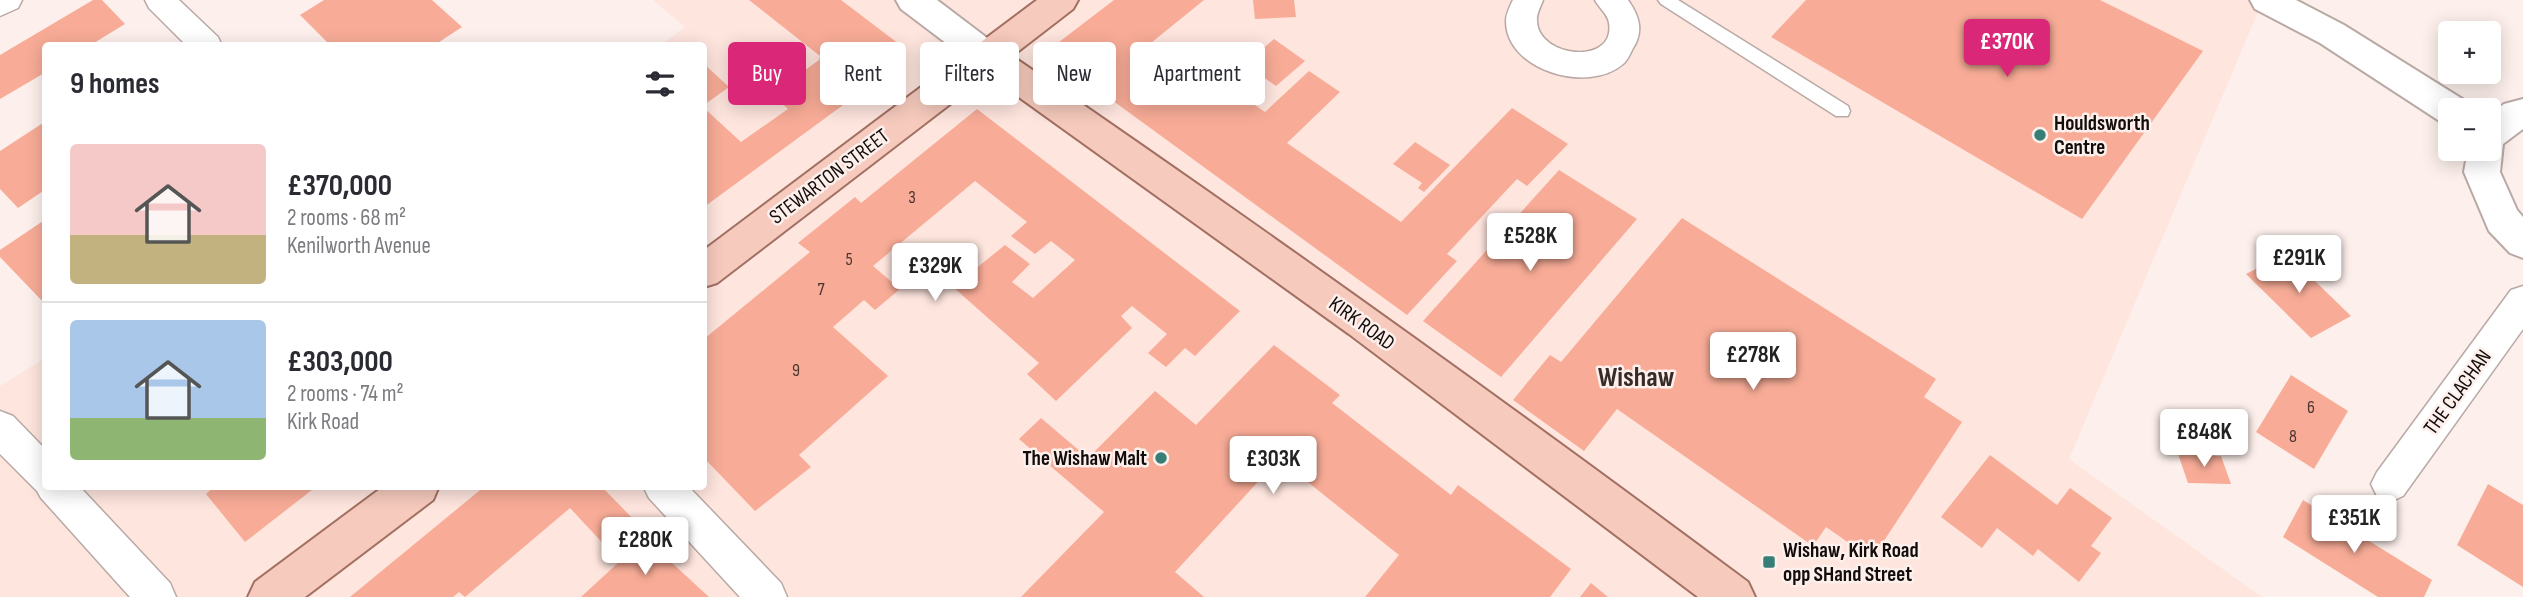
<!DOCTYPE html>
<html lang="en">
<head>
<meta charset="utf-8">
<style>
	:root { --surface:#fff; --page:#f2f2f3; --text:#2b2b33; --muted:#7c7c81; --line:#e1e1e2; --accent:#db2777 }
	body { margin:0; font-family:"Sofia Sans Condensed",sans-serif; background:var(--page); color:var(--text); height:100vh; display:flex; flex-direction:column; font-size:26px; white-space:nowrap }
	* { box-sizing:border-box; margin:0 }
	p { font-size:23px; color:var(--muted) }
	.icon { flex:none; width:38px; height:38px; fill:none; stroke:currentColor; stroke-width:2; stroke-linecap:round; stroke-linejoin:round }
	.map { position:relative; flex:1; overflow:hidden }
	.side { position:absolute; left:42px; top:42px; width:665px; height:448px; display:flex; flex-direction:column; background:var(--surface); border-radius:7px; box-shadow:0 4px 18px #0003 }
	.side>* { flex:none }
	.hud { position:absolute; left:728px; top:42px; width:665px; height:63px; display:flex; gap:14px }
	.buttons { position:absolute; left:2438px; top:21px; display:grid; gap:14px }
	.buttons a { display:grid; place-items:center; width:63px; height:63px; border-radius:7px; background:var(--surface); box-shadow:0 4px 18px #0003; font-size:35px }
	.price { position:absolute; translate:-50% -60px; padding:0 16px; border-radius:7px; background:#fff; color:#222; font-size:23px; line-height:46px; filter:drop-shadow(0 2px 4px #0008) }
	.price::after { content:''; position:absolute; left:50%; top:42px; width:21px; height:16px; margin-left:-10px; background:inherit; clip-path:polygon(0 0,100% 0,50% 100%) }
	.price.on { background:var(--accent); color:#fff }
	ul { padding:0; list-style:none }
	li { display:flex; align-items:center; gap:21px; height:175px; padding:0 28px }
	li+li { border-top:2px solid var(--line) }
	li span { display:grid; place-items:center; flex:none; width:196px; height:140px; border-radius:7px; color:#555 }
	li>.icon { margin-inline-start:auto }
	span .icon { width:84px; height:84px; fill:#fffc; stroke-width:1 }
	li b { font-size:30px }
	h2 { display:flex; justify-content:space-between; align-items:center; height:84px; padding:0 28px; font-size:30px }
	.pill { padding:0 24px; border-radius:7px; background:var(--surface); box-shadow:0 4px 18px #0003; font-size:24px; line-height:63px }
	.pill.on { background:var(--accent); color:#fff }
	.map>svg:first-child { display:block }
	.built { fill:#fee5de }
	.building { fill:#f8ac97 }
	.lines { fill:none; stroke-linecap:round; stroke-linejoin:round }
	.service-casing { stroke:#b9a9a5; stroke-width:3 }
	.minor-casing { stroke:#b9a9a5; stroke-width:3 }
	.secondary-casing { stroke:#b9a9a5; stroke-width:4 }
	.primary-casing { stroke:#a27062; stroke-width:4 }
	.service { fill:#fff; fill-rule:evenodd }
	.minor { fill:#fff; fill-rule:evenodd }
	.secondary { fill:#fff; fill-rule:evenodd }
	.primary { fill:#f6cabd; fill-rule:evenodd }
	.poi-dot { fill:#377e76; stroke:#fdf0ec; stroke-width:2.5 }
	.labels { text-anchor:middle; stroke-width:5; stroke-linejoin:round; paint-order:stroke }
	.number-label { font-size:18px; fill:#4c352e }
	.poi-label { font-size:21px; font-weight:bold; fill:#120d0b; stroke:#fdf0ec; text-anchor:start }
	.street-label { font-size:21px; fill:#120d0b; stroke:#fdf0ec }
	.district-label { font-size:28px; font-weight:bold; fill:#372b28; stroke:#fdf0ec }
</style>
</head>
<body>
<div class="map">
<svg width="2523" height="597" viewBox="0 0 2523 597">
	<rect width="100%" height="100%" fill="#fdf0ec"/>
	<path class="built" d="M653,0H2263L2069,459L2262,597H0V386L45,358L46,486H704V46L660,45L685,27Z"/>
	<g class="building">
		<path d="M93,0H102L125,24L89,46H46V72L0,99V55Z"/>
		<path d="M324,0H432L462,27L433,46H331L300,15Z"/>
		<path d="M749,0H841L899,44V64L704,207V108L741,142L788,109L772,94L819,60L820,56Z"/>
		<path d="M1114,0H1204L1141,51L1161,65L1176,52L1191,63L1176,76L1216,104L1232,89L1265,112L1309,71L1340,92L1287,143L1401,222L1512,108L1568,144L1527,186L1517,179L1447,254L1457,261L1407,315L1046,52Z"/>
		<path d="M1253,0H1294L1296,17L1255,19Z"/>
		<path d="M1806,0H2100L2203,51L2082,219L1771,37Z"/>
		<path d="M1274,39L1305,61L1276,86L1245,64Z"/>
		<path d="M704,64L729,87L704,105Z"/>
		<path d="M977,109L1240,311L1195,356L1185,348L1166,367L1148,353L1167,334L1132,306L1121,316L1132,328L1056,401L1027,374L1039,363L953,287L1005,245L1030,264L1012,282L1033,298L1075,260L1051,241L1035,254L1011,236L1027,222L975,181L873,266L900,289L875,310L864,300L833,327L888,376L799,455L811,467L755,511L704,458V339L810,252L798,243L855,197L861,203Z"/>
		<path d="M46,121V189L18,208L0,189V151Z"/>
		<path d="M1415,142L1450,165L1424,192L1418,188L1422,183L1393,164Z"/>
		<path d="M1559,170L1637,219L1501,377L1423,321Z"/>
		<path d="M1682,218L1936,379L1924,397L1962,422L1872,559L1826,527L1813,546L1617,409L1584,451L1513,400L1550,355L1561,362Z"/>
		<path d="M46,219V305L0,257V250Z"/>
		<path d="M2287,253L2318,284L2351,316L2311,338L2246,274Z"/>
		<path d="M1274,345L1340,395L1332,403L1451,495L1458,485L1571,569L1550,597H1365L1399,555L1279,459L1175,572L1204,597H1021L1104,512L1019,439L1041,418L1088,458L1155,391L1196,425Z"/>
		<path d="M2291,375L2348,411L2314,469L2256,432Z"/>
		<path d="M2178,454L2221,456L2231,484L2188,483Z"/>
		<path d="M1990,455L2057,505L2070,488L2112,518L2091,546L2101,553L2079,582L2038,549L2033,556L1997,528L1982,548L1941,517Z"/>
		<path d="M2488,484L2523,505V587L2457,545Z"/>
		<path d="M215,486H317L245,542L206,494Z"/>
		<path d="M485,486H601L641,527L611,552L570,508L465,597L459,592L453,597H350Z"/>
		<path d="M2303,500L2432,580L2424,597H2378L2283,537Z"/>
		<path d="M645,538L709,597H581Z"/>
		<path d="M1591,583L1608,597H1580Z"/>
	</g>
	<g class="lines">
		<defs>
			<path id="service" d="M1658,0H1678L1848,106L1850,111L1848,116H1836L1661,4Z"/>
			<g id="minor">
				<path d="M0,0H22L18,8L0,16Z"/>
				<path d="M145,0H179L218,37L222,46H187L149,8Z"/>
				<path d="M1513,0H1543C1541,6 1536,14 1537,21C1538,58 1616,66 1609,23C1608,14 1599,8 1595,0H1628C1640,17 1644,32 1632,50C1630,54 1627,61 1623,64C1589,94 1506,71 1506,21C1506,14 1510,6 1513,0Z"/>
				<path d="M2523,286V329L2403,496L2390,502L2377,496L2371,484L2377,472L2511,290Z"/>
				<path d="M0,411L13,416L46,450V486H79L170,583L176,597H130L41,498L37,491L0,454Z"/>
				<path d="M643,486H688L781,583L787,597H740L649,498Z"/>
			</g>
			<g id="secondary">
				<path d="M896,0H937L999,47L1004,56L999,65L987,69L975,65L901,9Z"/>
				<path d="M2250,0H2296L2344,25L2464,100L2469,110H2450V124L2438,120L2320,43L2255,9Z"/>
				<path d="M2523,99V129L2503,144L2500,172L2517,210L2523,217V258L2510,253L2489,231L2464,172L2468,149H2488V116L2504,104Z"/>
			</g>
			<g id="primary">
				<path d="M1037,0H1078L1073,9L1012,56C1261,226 1506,402 1748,582L1755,597H1698L1349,334L988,75L717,283L704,287V250Z"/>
				<path d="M384,486H439L433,500L305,597H248L255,582Z"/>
			</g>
		</defs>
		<use href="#service" class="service-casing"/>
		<use href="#minor" class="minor-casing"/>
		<use href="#secondary" class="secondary-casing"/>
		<use href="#primary" class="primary-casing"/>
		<use href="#service" class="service"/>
		<use href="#minor" class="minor"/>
		<use href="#secondary" class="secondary"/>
		<use href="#primary" class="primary"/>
	</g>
	<g class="poi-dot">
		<circle cx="2040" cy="135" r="7"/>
		<circle cx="1161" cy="458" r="7"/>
		<rect x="1762" y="555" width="14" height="14" rx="3.5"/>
	</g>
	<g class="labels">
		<g class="number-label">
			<text x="912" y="203">3</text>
			<text x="849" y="265">5</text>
			<text x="821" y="295">7</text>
			<text x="796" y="376">9</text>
			<text x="2311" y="413">6</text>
			<text x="2293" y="442">8</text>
		</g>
		<g class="poi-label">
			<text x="2054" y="130">Houldsworth<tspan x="2054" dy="24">Centre</tspan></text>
			<text x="1147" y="465" text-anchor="end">The Wishaw Malt</text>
			<text x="1783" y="557">Wishaw, Kirk Road<tspan x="1783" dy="24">opp SHand Street</tspan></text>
		</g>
		<g class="street-label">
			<text transform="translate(829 176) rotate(-37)" y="7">STEWARTON STREET</text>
			<text transform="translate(1362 323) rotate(36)" y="7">KIRK ROAD</text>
			<text transform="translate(2457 392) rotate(-54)" y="7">THE CLACHAN</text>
		</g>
		<g class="district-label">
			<text x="1636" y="386">Wishaw</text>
		</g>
	</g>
</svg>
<div class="buttons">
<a>+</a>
<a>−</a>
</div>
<b class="price on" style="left:2007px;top:79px">£370K</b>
<b class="price" style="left:1530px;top:273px">£528K</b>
<b class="price" style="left:2299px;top:295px">£291K</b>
<b class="price" style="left:935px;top:303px">£329K</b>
<b class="price" style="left:1753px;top:392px">£278K</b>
<b class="price" style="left:2204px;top:469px">£848K</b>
<b class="price" style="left:1273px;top:496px">£303K</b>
<b class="price" style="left:2354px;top:555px">£351K</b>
<b class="price" style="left:645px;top:577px">£280K</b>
<div class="hud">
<a class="pill on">Buy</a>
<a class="pill">Rent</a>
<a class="pill">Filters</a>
<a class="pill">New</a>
<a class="pill">Apartment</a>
</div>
<section class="side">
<h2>9 homes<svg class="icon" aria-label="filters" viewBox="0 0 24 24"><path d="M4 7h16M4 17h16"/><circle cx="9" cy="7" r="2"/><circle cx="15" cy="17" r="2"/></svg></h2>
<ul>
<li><span style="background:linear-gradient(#f6c9c9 65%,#c2b280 0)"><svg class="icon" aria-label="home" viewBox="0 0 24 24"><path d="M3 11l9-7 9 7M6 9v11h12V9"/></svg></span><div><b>£370,000</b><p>2 rooms · 68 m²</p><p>Kenilworth Avenue</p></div></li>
<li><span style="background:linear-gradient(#a9c7e8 70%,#8fb573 0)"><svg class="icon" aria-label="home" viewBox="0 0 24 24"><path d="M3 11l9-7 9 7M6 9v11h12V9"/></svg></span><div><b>£303,000</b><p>2 rooms · 74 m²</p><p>Kirk Road</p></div></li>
</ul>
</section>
</div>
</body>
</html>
